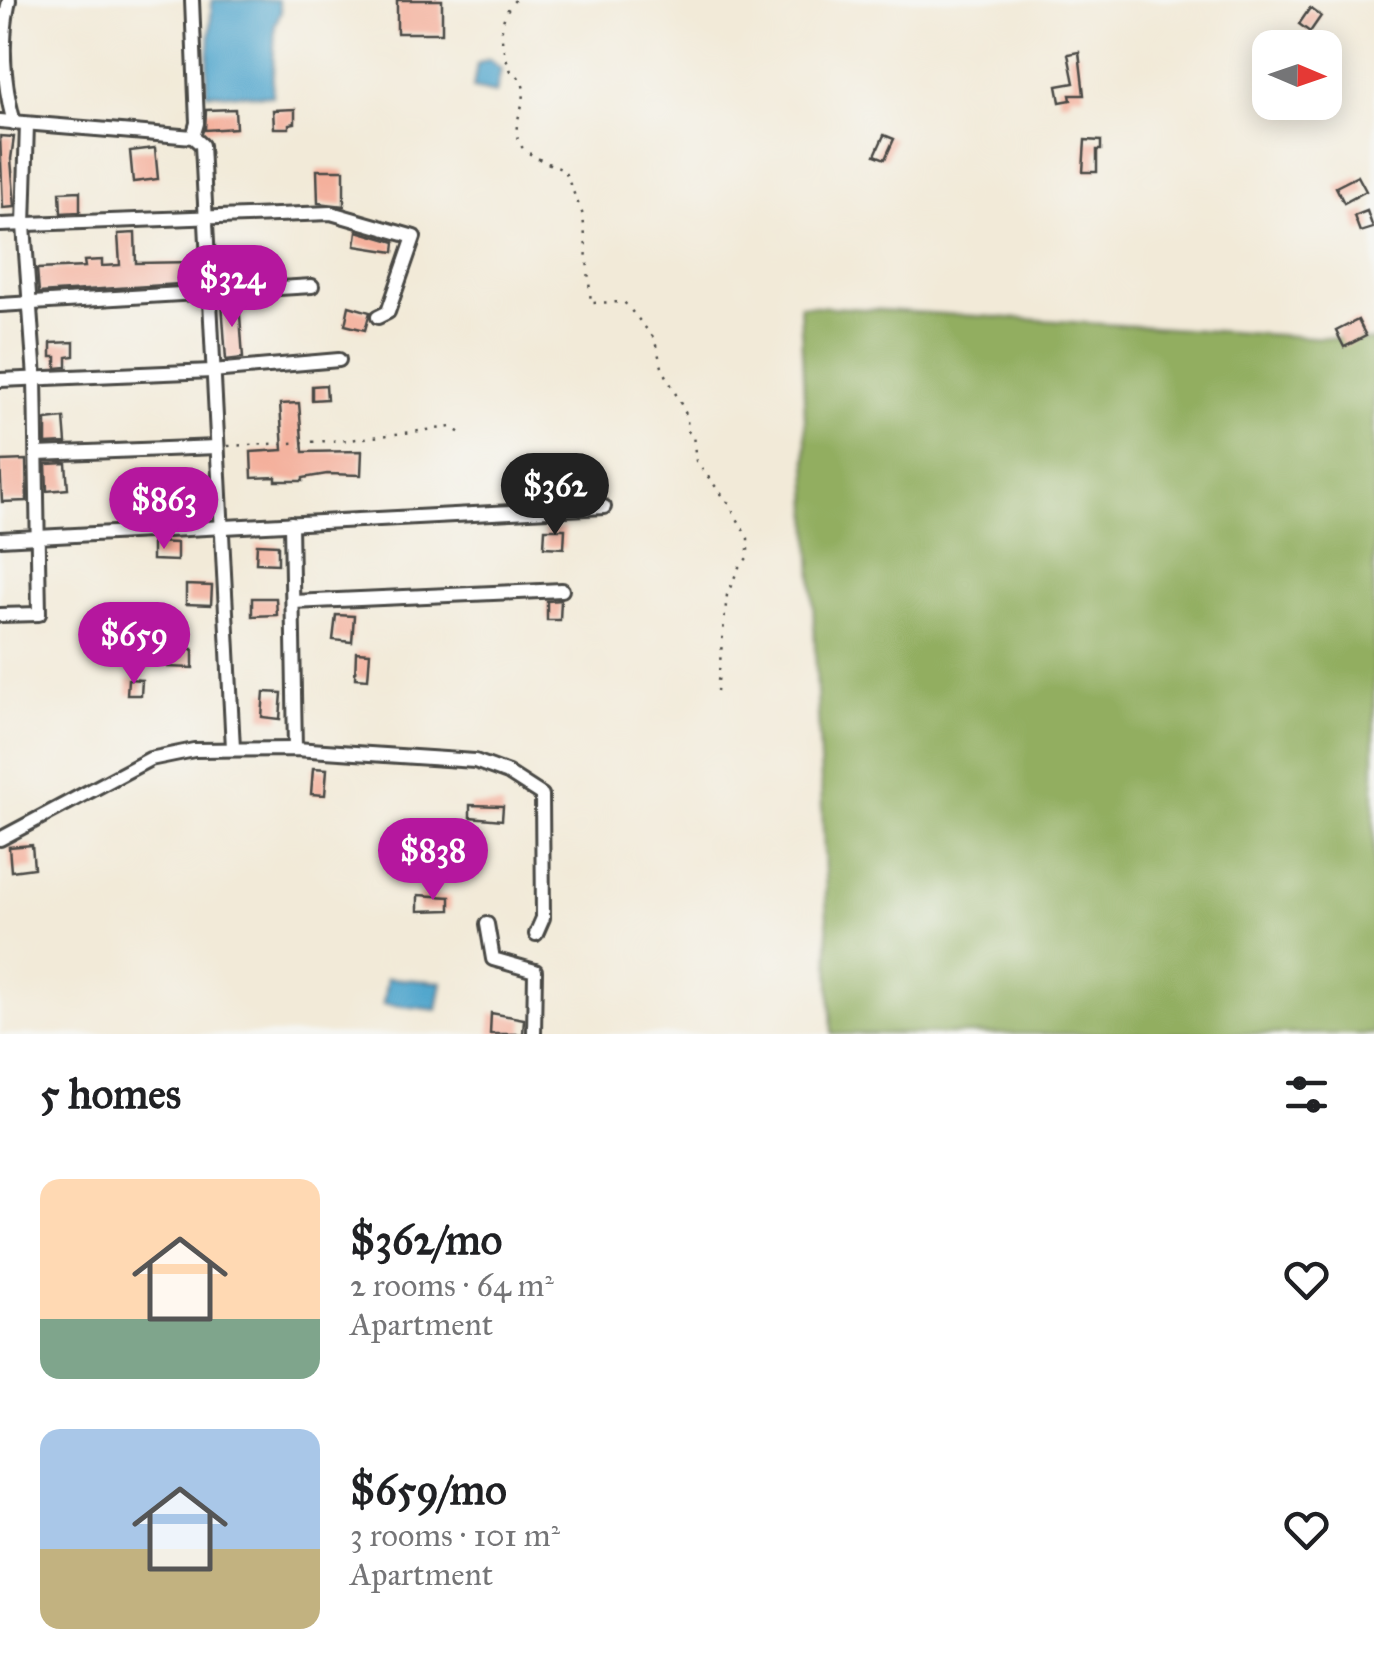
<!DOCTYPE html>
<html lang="en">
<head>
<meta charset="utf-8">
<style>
	:root { --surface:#fff; --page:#f2f2f2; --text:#202124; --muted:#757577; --accent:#b5179e }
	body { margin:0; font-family:"IM FELL Great Primer",serif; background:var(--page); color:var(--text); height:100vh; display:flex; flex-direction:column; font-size:38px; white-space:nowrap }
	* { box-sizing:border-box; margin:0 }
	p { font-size:32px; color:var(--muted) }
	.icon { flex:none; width:55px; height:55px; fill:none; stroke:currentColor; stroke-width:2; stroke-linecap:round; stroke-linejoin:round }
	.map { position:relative; height:1034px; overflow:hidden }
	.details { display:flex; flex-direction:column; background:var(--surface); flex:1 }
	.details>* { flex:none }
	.needle { width:65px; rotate:92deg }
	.controls { position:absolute; left:1252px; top:30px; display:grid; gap:20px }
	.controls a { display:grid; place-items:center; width:90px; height:90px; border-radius:20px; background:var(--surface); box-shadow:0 5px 25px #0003; font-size:50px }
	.price { position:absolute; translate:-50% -85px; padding:0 22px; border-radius:35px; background:var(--accent); color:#fff; font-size:32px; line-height:65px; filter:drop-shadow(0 2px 5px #0008) }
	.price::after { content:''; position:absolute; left:50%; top:60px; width:30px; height:22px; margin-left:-15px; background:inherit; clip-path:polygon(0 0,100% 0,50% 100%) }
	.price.active { background:#222; color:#fff }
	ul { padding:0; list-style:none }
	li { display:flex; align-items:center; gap:30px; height:250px; padding:0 40px }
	li span { display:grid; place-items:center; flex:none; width:280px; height:200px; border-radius:20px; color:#555 }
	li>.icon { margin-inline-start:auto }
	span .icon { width:120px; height:120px; fill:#fffc; stroke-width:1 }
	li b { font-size:42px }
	h2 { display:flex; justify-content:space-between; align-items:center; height:120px; padding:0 40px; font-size:42px }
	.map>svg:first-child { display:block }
	.forest { fill:#92ae60; stroke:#5e6c46; stroke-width:2.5 }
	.water { fill:#50a5cc; stroke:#3e687c; stroke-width:2.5 }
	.building { fill:#f4b09c }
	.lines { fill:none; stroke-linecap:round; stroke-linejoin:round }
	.street-casing { stroke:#494845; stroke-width:18 }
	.path { stroke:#494845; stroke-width:2.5; stroke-dasharray:2.5 8; stroke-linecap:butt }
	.street { stroke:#fff; stroke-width:12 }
</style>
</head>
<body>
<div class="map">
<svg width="1374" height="1034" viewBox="0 0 1374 1034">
	<rect width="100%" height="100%" fill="#f6f6f2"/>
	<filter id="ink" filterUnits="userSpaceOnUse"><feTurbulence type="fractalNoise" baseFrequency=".01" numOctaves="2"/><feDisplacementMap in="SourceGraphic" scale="20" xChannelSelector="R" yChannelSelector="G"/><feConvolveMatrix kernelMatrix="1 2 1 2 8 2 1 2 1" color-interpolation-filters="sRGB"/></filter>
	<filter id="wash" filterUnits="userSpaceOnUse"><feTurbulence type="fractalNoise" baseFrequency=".0048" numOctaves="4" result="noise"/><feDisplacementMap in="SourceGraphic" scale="40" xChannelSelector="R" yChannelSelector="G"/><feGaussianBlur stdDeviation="2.25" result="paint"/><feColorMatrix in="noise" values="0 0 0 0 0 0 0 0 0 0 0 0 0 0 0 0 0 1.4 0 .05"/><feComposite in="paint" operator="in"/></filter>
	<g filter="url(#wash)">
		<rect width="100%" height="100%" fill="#f2ead8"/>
		<path class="forest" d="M800,305L1374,341V1034H832Z"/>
		<g class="water">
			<path d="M212,0H278L281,12L275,24L272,96L206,93Z"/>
			<path d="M489,59L501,69L496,93L473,88L477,64Z"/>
			<path d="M387,978L442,982L437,1010L383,1004Z"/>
		</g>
		<g id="blocks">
			<g class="building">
				<rect x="397" y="0" width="45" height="33"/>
				<path d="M1310,8L1321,16L1310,32L1299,24Z"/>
				<path d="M1079,52L1084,95H1070L1071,100L1060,102L1057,86L1074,83L1068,54Z"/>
				<path d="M235,109L236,128L205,130L206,110Z"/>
				<path d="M295,109V123L289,124V128H274L273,110Z"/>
				<path d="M884,135L894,139L885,159L875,155Z"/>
				<path d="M0,136L14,137L11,159L15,207L3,208Z"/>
				<path d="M1085,140L1101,141V150H1097V172H1083Z"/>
				<path d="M155,148L158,179L133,182L130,151Z"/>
				<path d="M317,170H344V206L318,203Z"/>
				<path d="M1358,176L1366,191L1344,203L1336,187Z"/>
				<path d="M80,191V212L61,213L60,192Z"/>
				<path d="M1367,211L1373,228L1360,232L1354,216Z"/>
				<path d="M357,231L395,242L394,252L355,246Z"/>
				<path d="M135,233L136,263L195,262L196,283L39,293L37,269L85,267L84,261L102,260V266L120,265L118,234Z"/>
				<path d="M218,261H239L238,280L219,279Z"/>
				<path d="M239,301L243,358L226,360L222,302Z"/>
				<path d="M349,306L370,312L365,330L345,325Z"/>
				<path d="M1358,320L1366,336L1344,347L1336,331Z"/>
				<path d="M74,342V356L67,357V367L56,368V357H51V343Z"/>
				<path d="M326,385L327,399L312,400V386Z"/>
				<path d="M299,403L303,452L362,451L361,475L327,474L303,478V481H276V477L252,478L251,452L283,450L280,404Z"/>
				<path d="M64,418L66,443L46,444V420Z"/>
				<path d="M26,460L27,501L2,502L0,461Z"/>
				<path d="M66,463L68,489L47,491L46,464Z"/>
				<path d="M557,471L569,472V490H557Z"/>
				<path d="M545,529H565L564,548L544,547Z"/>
				<path d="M152,542L177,543V561L152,560Z"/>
				<path d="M257,544L278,545V564L256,563Z"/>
				<path d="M186,585L212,586L211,605L186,604Z"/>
				<path d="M252,598H276L277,615L252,616Z"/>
				<path d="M561,600L560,620H547V601Z"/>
				<path d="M336,615L354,616L352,642L333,640Z"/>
				<path d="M168,648L193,649V668L167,667Z"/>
				<path d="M356,652L370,653L368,679L355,678Z"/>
				<path d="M128,679L142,680L141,695H127Z"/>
				<path d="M264,692L282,693L280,719L262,717Z"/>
				<path d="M313,768L327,769L325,795L311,794Z"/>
				<path d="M470,805L503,806L502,820L470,817Z"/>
				<path d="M32,845L34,868L11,871L9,847Z"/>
				<path d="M418,895L450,897V910L418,911Z"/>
				<path d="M491,1013L524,1019L523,1034H490Z"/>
			</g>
		</g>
	</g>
	<g filter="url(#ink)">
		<use href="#blocks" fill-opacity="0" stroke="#494845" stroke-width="2.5"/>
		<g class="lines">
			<defs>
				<g id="street">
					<path d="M9,0C0,42 3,82 14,123"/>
					<path d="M192,0L197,123L193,137"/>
					<path d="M0,121L193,137L202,145L233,748"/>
					<path d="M0,225L331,213L414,237L388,312L378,317"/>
					<path d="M0,305L312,286"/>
					<path d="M0,380L212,371L339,360"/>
					<path d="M37,454L217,447"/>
					<path d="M291,523L295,749"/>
					<path d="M0,539L604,507"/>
					<path d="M293,602L562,590"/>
					<path d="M0,615L39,614L35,378L24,225L27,124"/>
					<path d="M0,839L150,759L194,750L295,749L475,761L508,773L542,795L543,918L536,934"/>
					<path d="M487,924L493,959L535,971L534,1034"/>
				</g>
			</defs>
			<use href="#street" class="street-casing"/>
			<g class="path">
				<path d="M515,0C495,21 501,47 511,71C543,91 503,122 522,147C528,155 553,166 564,170L583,215L591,303L624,302L654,338L662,367L688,418L686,430L693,435L696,461L729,504L748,538V557L739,567L727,595L717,691"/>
				<path d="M228,446L349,440L451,427L460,433"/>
			</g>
			<use href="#street" class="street"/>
		</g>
	</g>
</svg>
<div class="controls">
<a><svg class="needle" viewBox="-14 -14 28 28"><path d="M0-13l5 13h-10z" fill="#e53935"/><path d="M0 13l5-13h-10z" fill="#757577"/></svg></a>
</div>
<b class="price" style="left:232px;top:330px">$324</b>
<b class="price active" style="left:555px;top:538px">$362</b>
<b class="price" style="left:164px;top:552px">$863</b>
<b class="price" style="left:134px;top:687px">$659</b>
<b class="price" style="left:433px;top:903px">$838</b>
</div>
<section class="details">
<h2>5 homes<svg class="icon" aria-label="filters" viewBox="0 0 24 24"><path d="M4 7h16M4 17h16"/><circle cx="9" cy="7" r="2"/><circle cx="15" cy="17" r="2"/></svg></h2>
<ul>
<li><span style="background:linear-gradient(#ffd9b3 70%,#7fa58c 0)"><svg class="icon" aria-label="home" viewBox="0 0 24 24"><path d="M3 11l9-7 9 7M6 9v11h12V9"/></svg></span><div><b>$362/mo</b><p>2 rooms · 64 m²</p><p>Apartment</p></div><svg class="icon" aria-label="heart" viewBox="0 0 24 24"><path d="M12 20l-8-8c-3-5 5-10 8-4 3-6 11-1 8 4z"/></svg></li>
<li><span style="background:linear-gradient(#a9c7e8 60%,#c2b280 0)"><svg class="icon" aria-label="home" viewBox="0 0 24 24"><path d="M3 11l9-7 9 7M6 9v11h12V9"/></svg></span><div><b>$659/mo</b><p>3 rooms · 101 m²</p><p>Apartment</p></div><svg class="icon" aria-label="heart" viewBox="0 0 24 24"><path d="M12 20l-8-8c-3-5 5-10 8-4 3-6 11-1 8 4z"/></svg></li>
</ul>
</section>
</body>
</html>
